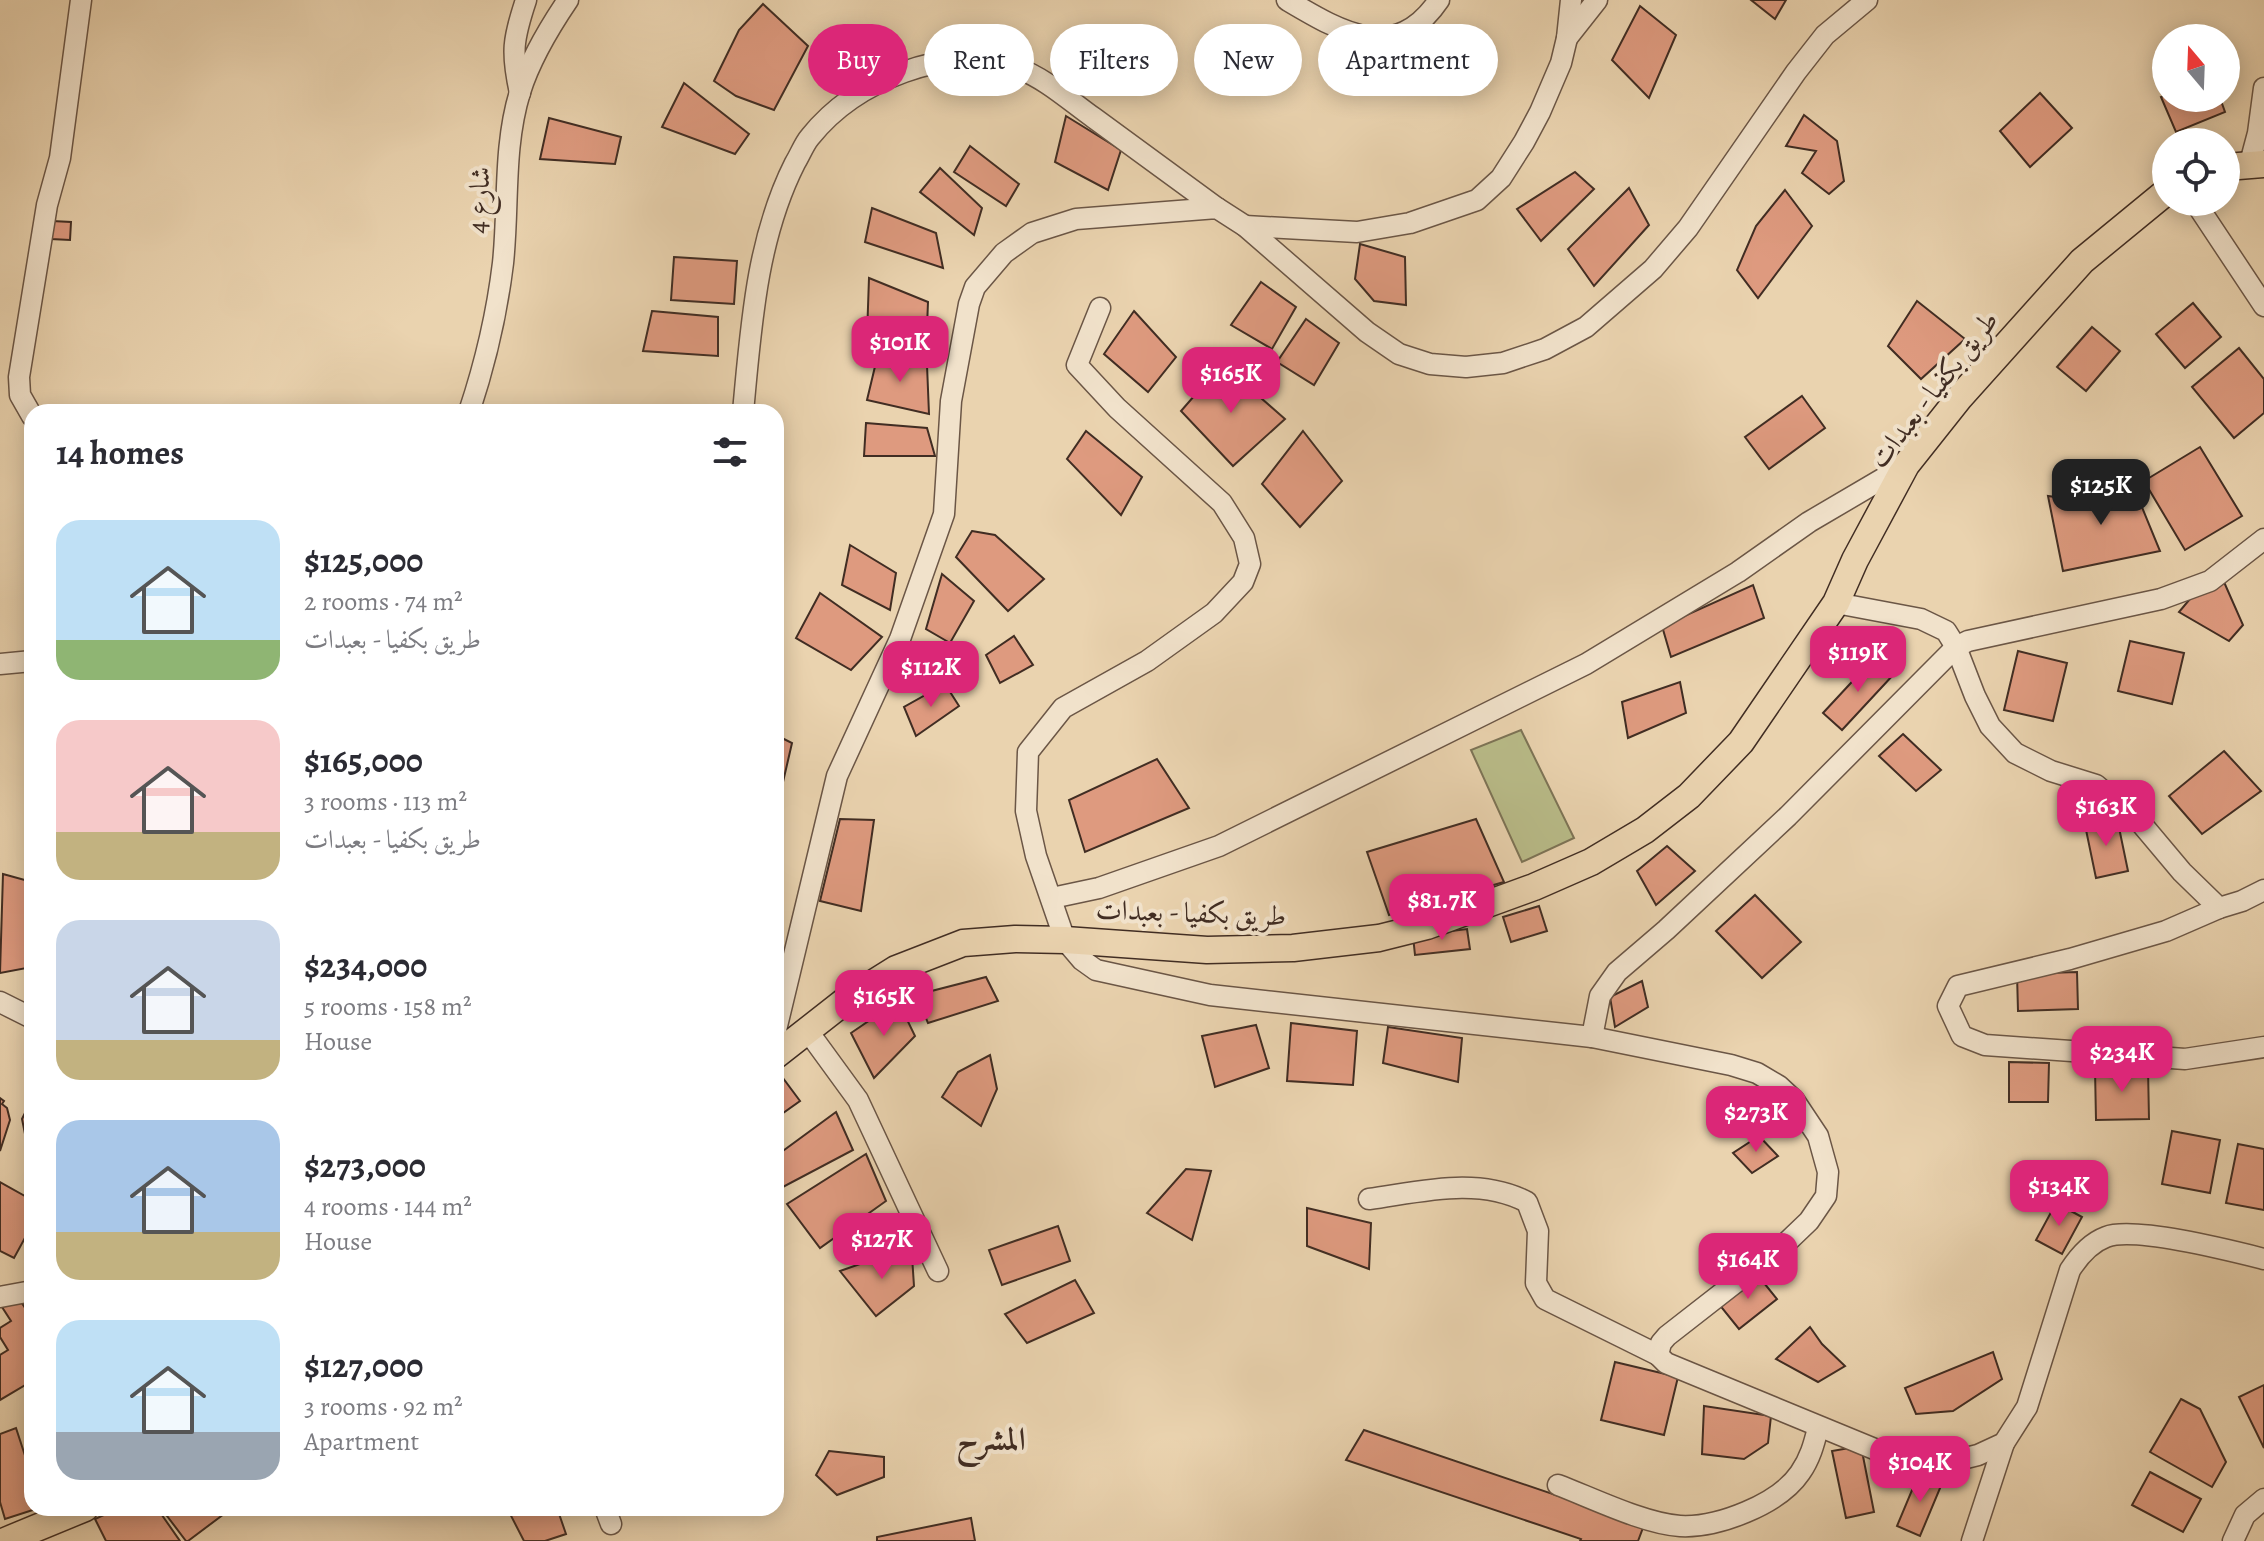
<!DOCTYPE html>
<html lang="en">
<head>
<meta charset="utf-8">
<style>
	:root { --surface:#fff; --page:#f2f2f3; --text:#2b2b33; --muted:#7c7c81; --accent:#db2777 }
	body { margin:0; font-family:Alegreya,Amiri,serif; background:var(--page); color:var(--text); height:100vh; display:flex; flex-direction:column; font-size:30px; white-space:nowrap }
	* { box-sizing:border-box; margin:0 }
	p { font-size:26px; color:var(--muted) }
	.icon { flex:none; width:44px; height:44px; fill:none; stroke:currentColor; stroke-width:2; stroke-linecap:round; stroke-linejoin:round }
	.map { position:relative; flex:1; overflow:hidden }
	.details { position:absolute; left:24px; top:404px; width:760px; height:1112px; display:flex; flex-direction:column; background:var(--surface); border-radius:24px; box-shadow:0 4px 20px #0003 }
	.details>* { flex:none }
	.top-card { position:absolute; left:808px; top:24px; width:760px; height:72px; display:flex; gap:16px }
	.needle { width:52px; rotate:341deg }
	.fabs { position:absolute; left:2152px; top:24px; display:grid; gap:16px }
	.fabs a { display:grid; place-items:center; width:88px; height:88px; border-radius:50%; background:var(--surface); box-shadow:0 4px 20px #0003; font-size:40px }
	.price { position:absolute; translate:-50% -68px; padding:0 18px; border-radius:16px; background:var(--accent); color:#fff; font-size:26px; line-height:52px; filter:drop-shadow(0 2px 4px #0008) }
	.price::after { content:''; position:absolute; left:50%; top:48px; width:24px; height:18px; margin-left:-12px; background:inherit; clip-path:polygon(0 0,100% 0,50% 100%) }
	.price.active { background:#222; color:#fff }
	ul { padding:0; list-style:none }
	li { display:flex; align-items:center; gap:24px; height:200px; padding:0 32px }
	li span { display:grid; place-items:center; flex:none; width:224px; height:160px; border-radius:24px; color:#555 }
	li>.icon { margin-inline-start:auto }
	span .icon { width:96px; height:96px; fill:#fffc; stroke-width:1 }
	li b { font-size:34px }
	h2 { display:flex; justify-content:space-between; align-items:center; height:96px; padding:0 32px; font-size:34px }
	.chip { padding:0 28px; border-radius:36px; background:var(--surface); box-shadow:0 4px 20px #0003; font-size:28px; line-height:72px }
	.chip.active { background:var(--accent); color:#fff }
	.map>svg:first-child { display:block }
	.green { fill:#b9bc89; stroke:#7d7456; stroke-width:2 }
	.building { fill:#de9a7f; stroke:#412d23; stroke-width:2 }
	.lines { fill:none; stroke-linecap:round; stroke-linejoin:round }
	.minor-casing { stroke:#6b5646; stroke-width:23 }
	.major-casing { stroke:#412d23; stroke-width:29 }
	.minor { stroke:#f1e2cb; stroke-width:20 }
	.major { stroke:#ead3af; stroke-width:26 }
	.labels { text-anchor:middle; stroke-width:8; stroke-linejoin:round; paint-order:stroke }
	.street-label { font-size:28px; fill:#412d23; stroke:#f1e2cb }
	.quarter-label { font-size:32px; font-weight:bold; fill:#412d23; stroke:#f1e2cb }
</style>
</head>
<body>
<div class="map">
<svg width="2264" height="1541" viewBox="0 0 2264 1541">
	<rect width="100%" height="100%" fill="#ead3af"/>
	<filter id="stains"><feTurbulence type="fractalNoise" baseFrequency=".0025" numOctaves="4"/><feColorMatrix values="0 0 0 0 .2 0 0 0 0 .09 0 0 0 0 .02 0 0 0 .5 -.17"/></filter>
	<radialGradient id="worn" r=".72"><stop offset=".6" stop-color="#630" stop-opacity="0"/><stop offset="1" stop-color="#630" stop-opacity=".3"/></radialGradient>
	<path class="green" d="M1521,730L1574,838L1522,862L1471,750Z"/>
	<g class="building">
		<path d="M1751,0H1786L1775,19Z"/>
		<path d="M763,4L808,46L774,110L736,96L714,81L739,30Z"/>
		<path d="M1640,6L1676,35L1649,98L1612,60Z"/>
		<path d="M684,83L749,134L735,154L662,127Z"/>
		<path d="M2040,93L2072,128L2030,167L2000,131Z"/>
		<path d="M2166,95V98H2220L2225,112L2176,132L2161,97Z"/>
		<path d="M1804,115L1837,141L1844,181L1829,194L1802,173L1816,151L1786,146Z"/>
		<path d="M1066,116L1121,150L1108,190L1055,162Z"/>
		<path d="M549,118L621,137L615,164L540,159Z"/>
		<path d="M970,146L1019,184L1006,206L954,172Z"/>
		<path d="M940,168L982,208L974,235L920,192Z"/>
		<path d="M1575,172L1594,189L1541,241L1517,209Z"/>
		<path d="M1629,188L1649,225L1594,286L1568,249Z"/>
		<path d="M1785,190L1812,226L1758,298L1737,270L1756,226Z"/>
		<path d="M872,208L936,233L943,268L865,242Z"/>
		<path d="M52,221L71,222L70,240L51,239Z"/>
		<path d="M1360,244L1405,257L1406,305L1374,301L1355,279Z"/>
		<path d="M674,257L737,261L734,304L671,300Z"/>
		<path d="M869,278L928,302L926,353L867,336Z"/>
		<path d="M1261,282L1296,307L1272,349L1231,325Z"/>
		<path d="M1917,301L1965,339L1921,379L1888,346Z"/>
		<path d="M2193,303L2221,337L2185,368L2156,334Z"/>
		<path d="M652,311L718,317V356L643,351Z"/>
		<path d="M1134,311L1176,357L1148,392L1104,354Z"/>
		<path d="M1306,319L1339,343L1314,385L1277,362Z"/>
		<path d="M2092,327L2120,351L2086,391L2057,367Z"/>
		<path d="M2239,348L2264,379V413L2234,438L2192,387Z"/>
		<path d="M878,354L927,365L929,414L867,400Z"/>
		<path d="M1222,364L1285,419L1233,466L1181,411Z"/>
		<path d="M1802,396L1825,428L1769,469L1745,437Z"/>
		<path d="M866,423L927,428L935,456H864Z"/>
		<path d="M1086,431L1142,477L1121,515L1067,459Z"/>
		<path d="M1303,431L1342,481L1300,527L1262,484Z"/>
		<path d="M2200,447L2242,516L2185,550L2144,481Z"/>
		<path d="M2132,483L2160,551L2063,571L2048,496L2076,500L2105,486Z"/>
		<path d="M972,531L995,535L1044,579L1008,611L956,557Z"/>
		<path d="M850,545L896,573L890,610L842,585Z"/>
		<path d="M942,574L974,601L950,643L926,629Z"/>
		<path d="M2224,582L2243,625L2229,641L2179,612L2200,587Z"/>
		<path d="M1753,585L1764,618L1671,657L1662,626Z"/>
		<path d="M820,593L882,637L851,670L796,638Z"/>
		<path d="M1014,636L1033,665L1000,683L986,655Z"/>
		<path d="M2130,641L2184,653L2172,704L2118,691Z"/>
		<path d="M2018,651L2067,663L2053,721L2004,710Z"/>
		<path d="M1875,657L1894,674L1842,730L1823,713Z"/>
		<path d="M1680,682L1686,713L1628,738L1622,702Z"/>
		<path d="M945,684L959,706L916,736L904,707Z"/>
		<path d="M1903,734L1941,770L1916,791L1879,756Z"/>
		<path d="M776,735L792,743L783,782L776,778Z"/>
		<path d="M2224,751L2261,791L2202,834L2169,796Z"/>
		<path d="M1157,759L1189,808L1085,852L1069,800Z"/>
		<path d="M2117,818L2128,871L2096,878L2085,825Z"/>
		<path d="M840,819L874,820L861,911L820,901Z"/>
		<path d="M1476,819L1504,882L1389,915L1367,852Z"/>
		<path d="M1667,846L1695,871L1656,905L1637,871Z"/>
		<path d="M3,874L32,882V967L0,973Z"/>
		<path d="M1755,895L1801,942L1762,978L1716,931Z"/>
		<path d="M1539,906L1547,931L1511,942L1503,917Z"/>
		<path d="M1467,929L1470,949L1415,955L1413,936Z"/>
		<path d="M2077,972L2078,1009L2018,1011L2017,974Z"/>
		<path d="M986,977L998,1001L928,1023L916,995Z"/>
		<path d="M1642,981L1648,1007L1615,1027L1610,997Z"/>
		<path d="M898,1001L915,1036L874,1078L851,1033Z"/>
		<path d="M1291,1023L1357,1031L1353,1085L1287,1081Z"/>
		<path d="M1256,1025L1269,1068L1215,1087L1202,1036Z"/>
		<path d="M1388,1027L1462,1038L1458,1082L1383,1063Z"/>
		<path d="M990,1055L997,1089L981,1126L942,1097L958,1072Z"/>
		<path d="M2009,1062L2049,1063L2048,1102H2009Z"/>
		<path d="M2148,1068L2149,1119L2096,1120L2095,1069Z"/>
		<path d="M777,1070L800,1101L776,1118V1071Z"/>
		<path d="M0,1098L4,1101L2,1104L7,1108L10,1120L0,1151Z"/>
		<path d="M32,1099V1141L26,1139L22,1119Z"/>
		<path d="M836,1112L853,1150L781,1188L776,1169V1156Z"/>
		<path d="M2172,1131L2220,1140L2210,1193L2162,1184Z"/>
		<path d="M1759,1136L1778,1156L1752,1173L1733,1153Z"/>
		<path d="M2238,1144L2264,1149V1210L2226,1203Z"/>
		<path d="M866,1154L886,1201L820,1248L787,1204Z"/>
		<path d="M1186,1169L1211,1171L1192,1240L1147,1213Z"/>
		<path d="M0,1182L32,1200V1225L14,1258L0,1251Z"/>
		<path d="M2056,1203L2082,1217L2062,1254L2036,1240Z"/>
		<path d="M1307,1208L1371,1223L1369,1269L1307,1246Z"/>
		<path d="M1058,1226L1070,1261L1002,1285L989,1250Z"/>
		<path d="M912,1256L914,1286L876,1316L840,1271L877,1258Z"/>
		<path d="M1756,1273L1777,1299L1739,1329L1718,1303Z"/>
		<path d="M1075,1280L1094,1313L1027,1343L1005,1314Z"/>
		<path d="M18,1297L27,1311L32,1308V1381L0,1400V1355L8,1350L0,1337V1328L11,1321L2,1307Z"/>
		<path d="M1810,1327L1822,1344L1845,1366L1818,1382L1776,1359Z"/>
		<path d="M1993,1352L2002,1379L1953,1411L1916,1414L1905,1388Z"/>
		<path d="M1615,1362L1678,1377L1664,1435L1601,1420Z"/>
		<path d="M2264,1385V1448L2239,1397Z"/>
		<path d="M2181,1399L2200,1409L2226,1462L2212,1487L2150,1452Z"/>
		<path d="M1704,1406L1771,1416L1768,1443L1744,1459L1702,1454Z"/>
		<path d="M16,1428L32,1477V1508H39L5,1519L0,1502V1434Z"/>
		<path d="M1364,1430L1644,1525L1638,1541H1580L1581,1539L1346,1460Z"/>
		<path d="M1861,1446L1874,1512L1846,1518L1832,1451Z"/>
		<path d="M829,1451L884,1457V1477L837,1495L816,1475Z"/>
		<path d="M1920,1471L1943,1481L1920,1536L1897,1526Z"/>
		<path d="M2150,1472L2201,1499L2183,1532L2132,1505Z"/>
		<path d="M119,1508H157L180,1541H106L95,1519Z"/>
		<path d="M161,1508H232L188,1541H186Z"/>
		<path d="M507,1508H557L566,1534L545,1541H524Z"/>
		<path d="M971,1518L975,1541H877V1537Z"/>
	</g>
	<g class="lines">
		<defs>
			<g id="minor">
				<path d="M1287,0C1341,32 1395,65 1439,0"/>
				<path d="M1567,38L1597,0"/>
				<path d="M520,93C511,52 513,39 526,0"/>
				<path d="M2250,163L2258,133L2264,88"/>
				<path d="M2195,202L2264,306"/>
				<path d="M1245,226L1357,232L1410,223L1477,200L1501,178L1524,142L1540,112L1561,63L1567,38L1571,0"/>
				<path d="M1100,308L1077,365L1117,408L1222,503L1244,538L1250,564L1243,582L1214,613L1147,661L1063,708L1028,752L1026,811L1036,856L1065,940L1082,960L1096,970L1210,995L1592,1037L1731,1065L1757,1073L1779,1086L1794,1100L1818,1136L1828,1172L1826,1196L1809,1221L1785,1244L1667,1336L1661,1343L1658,1355L1666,1363L1889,1455L1930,1462L1958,1460L1978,1455L2004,1443L2027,1407L2070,1270C2079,1256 2090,1243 2106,1237C2134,1226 2232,1251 2264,1259"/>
				<path d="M469,412C485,364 497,313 503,263C509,207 503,147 520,92C530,60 549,28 568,0"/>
				<path d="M743,412C751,328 756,240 795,163C800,155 804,144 810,137C834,107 868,85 904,72C939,59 981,55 1017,68C1045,78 1070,101 1094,118C1135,148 1176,178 1217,208"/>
				<path d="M32,416L20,395L19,377L47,205L60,158L81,0"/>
				<path d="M1836,603L1921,619L1946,631L1956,647L1975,696L1990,726L2015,753L2051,771L2096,785L2140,822L2182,872L2219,908L2242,901L2264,890"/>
				<path d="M0,664L32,661"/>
				<path d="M1052,898L1099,888L1219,846L1586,664L1738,572L1809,522L1906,465"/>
				<path d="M2219,908L2166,931L2070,959L1958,986L1948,1006L1962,1036L1985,1045L2185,1059L2264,1047"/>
				<path d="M0,1002L32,1018"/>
				<path d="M776,1030L837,776L900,639L944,514L951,401L969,304L975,287L1004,253L1032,233L1076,219L1217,208L1245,226L1367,332L1399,354L1430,364L1466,367L1503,363L1545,349L1586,327L1653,269L1688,228L1796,72L1825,35L1867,0"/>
				<path d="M807,1030L858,1100L938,1271"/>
				<path d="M1592,1037L1600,996L1617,972L1666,930L1788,816L1956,647L1968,641L2161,599L2210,581L2264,539"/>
				<path d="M1369,1199C1420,1192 1478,1176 1527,1202L1538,1231L1536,1283L1545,1299L1658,1355"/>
				<path d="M0,1297L32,1291"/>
				<path d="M1558,1485C1592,1498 1645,1524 1680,1526C1718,1528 1779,1504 1800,1473C1810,1459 1814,1444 1818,1428"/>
				<path d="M605,1508L611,1524"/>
				<path d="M1972,1541L2004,1443"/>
				<path d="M2233,1541L2245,1515L2264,1499"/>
			</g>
			<g id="major">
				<path d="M2226,167L2264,164"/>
				<path d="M776,1055L845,1001L896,969L963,943L1015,939L1065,940L1207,950L1293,948L1379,938L1427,926L1534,887L1591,862L1645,830L1689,796L1741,742L1836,603L1855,560L1906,465L1960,397L2082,261L2166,192"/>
				<path d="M5,1541L85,1508"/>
			</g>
		</defs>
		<use href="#minor" class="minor-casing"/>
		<use href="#major" class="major-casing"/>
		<use href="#minor" class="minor"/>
		<use href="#major" class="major"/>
	</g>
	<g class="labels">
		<g class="street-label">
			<text transform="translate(478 200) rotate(-87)" y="10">شارع 4</text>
			<text transform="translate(1933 389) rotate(-52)" y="10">طريق بكفيا - بعبدات</text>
			<text transform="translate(1191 912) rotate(2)" y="10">طريق بكفيا - بعبدات</text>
		</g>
		<g class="quarter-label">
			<text x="991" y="1450">المشرح</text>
		</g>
	</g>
	<rect width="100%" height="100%" filter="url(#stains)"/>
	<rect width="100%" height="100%" fill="url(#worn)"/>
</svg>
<div class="fabs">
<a><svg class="needle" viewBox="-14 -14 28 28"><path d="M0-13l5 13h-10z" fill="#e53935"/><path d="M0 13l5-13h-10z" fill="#7c7c81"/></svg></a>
<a><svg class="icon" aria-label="locate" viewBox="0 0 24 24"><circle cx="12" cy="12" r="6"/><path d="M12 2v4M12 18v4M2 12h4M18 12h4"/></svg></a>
</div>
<b class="price" style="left:900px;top:384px">$101K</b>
<b class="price" style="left:1231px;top:415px">$165K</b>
<b class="price active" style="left:2101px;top:527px">$125K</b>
<b class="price" style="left:1858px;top:694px">$119K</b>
<b class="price" style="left:931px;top:709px">$112K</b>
<b class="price" style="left:2106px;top:848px">$163K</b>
<b class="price" style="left:1442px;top:942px">$81.7K</b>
<b class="price" style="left:884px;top:1038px">$165K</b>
<b class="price" style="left:2122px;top:1094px">$234K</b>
<b class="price" style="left:1756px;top:1154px">$273K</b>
<b class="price" style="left:2059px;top:1228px">$134K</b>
<b class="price" style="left:882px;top:1281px">$127K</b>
<b class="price" style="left:1748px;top:1301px">$164K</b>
<b class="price" style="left:1920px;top:1504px">$104K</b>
<div class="top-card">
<a class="chip active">Buy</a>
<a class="chip">Rent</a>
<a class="chip">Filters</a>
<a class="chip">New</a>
<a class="chip">Apartment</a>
</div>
<section class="details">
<h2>14 homes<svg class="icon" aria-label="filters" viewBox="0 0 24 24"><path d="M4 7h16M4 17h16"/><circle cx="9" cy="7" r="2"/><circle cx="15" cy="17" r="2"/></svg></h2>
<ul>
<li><span style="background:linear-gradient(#bfe0f5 75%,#8fb573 0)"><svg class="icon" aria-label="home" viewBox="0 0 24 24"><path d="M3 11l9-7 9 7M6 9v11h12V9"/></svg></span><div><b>$125,000</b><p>2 rooms · 74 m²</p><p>طريق بكفيا - بعبدات</p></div></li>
<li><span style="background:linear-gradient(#f6c9c9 70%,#c2b280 0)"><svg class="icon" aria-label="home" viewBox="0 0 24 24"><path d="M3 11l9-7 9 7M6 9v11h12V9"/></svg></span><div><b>$165,000</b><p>3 rooms · 113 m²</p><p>طريق بكفيا - بعبدات</p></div></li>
<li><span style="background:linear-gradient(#c9d6e8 75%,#c2b280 0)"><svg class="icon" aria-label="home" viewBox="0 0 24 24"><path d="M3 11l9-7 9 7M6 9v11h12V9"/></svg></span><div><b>$234,000</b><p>5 rooms · 158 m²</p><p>House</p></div></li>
<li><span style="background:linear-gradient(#a9c7e8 70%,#c2b280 0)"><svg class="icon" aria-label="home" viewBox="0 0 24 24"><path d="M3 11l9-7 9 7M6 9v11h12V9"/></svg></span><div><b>$273,000</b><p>4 rooms · 144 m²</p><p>House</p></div></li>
<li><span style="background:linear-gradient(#bfe0f5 70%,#9aa5b1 0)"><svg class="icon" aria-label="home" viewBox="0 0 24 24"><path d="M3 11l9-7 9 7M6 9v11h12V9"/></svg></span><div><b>$127,000</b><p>3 rooms · 92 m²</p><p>Apartment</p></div></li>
</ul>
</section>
</div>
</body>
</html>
